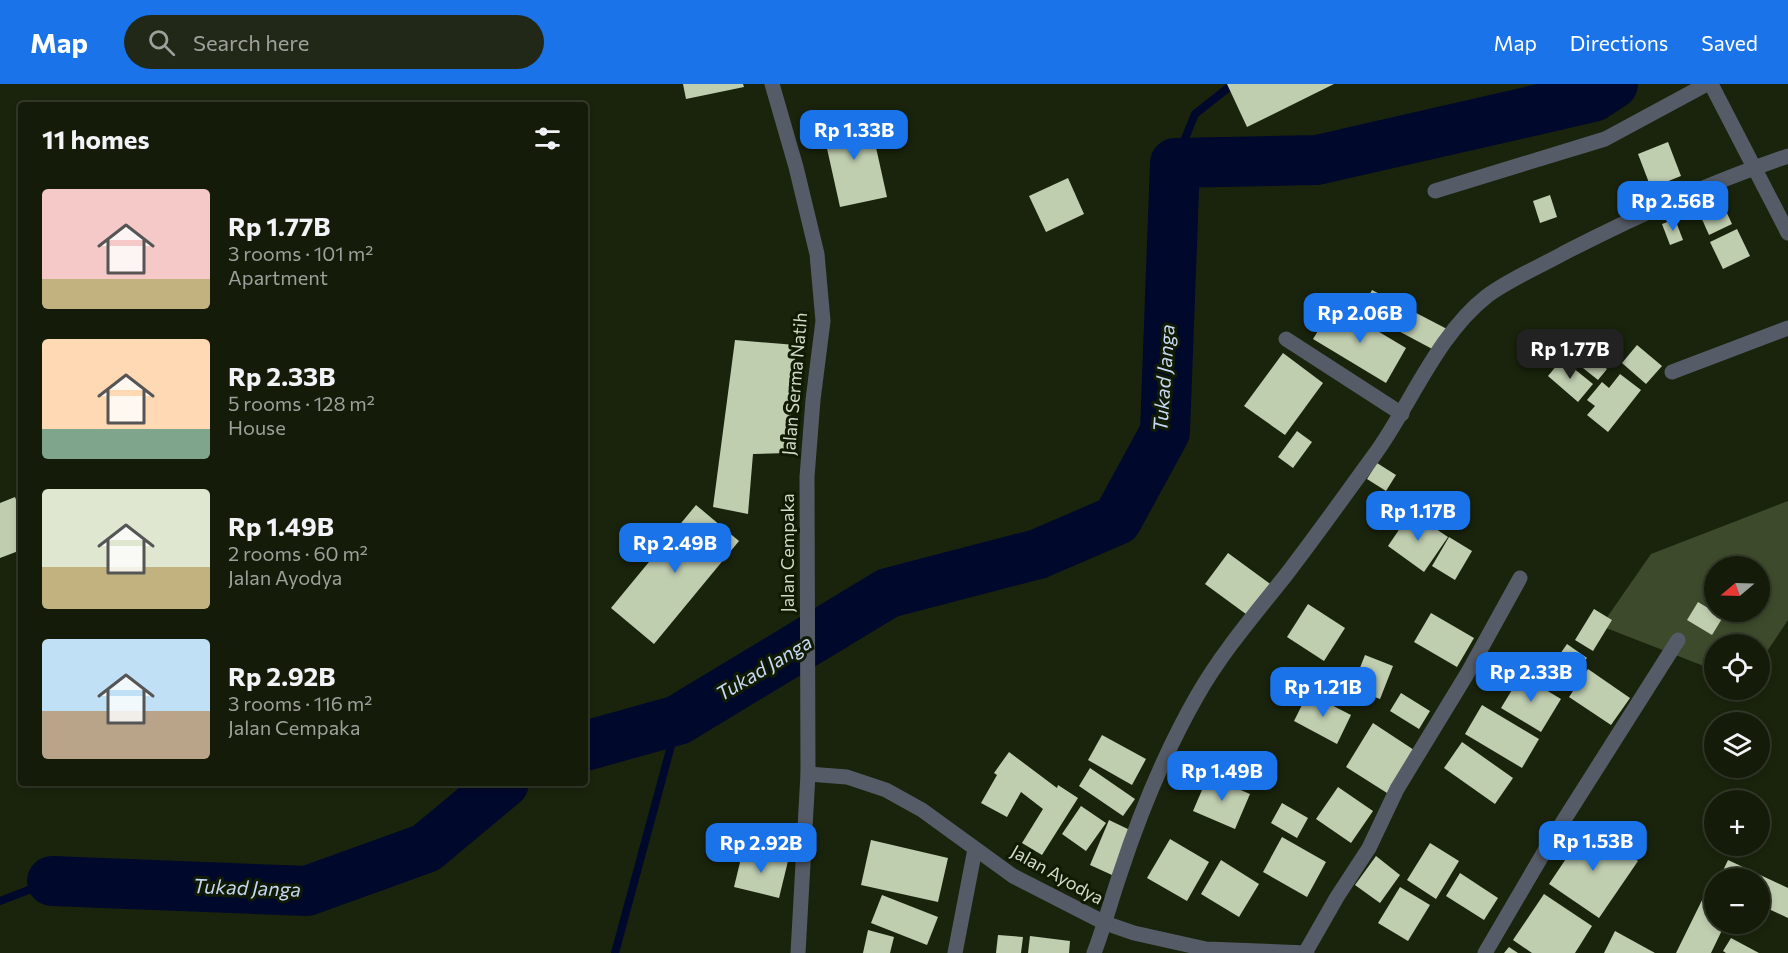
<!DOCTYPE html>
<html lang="en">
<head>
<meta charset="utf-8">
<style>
	:root { --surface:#141b09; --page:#212817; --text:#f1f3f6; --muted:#9da19c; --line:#33392a; --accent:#1a73e8 }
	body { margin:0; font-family:Commissioner,sans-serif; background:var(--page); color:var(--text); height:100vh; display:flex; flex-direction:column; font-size:22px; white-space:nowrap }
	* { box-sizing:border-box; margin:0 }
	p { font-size:20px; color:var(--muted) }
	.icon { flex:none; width:33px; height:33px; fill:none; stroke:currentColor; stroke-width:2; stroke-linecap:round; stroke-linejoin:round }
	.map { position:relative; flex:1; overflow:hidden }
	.sheet { position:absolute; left:18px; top:18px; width:570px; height:684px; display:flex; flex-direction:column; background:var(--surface); border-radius:6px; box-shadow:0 3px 9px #0003,0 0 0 2px var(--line) }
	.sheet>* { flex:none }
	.needle { width:39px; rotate:251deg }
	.controls { position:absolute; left:1704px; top:472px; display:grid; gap:12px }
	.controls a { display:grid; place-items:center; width:66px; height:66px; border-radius:50%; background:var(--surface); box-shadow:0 3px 9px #0003,0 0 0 2px var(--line); font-size:30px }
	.price { position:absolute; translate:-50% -51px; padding:0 14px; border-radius:12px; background:var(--accent); color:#fff; font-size:20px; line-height:39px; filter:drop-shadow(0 2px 3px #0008) }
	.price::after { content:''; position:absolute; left:50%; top:36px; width:18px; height:14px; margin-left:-9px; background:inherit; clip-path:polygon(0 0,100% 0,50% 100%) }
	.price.current { background:#222; color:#fff }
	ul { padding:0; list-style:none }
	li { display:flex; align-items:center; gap:18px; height:150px; padding:0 24px }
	li span { display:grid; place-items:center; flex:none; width:168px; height:120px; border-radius:6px; color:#555 }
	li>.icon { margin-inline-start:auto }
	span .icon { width:72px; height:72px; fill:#fffc; stroke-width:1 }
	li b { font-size:26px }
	h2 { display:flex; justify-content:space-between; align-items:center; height:72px; padding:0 24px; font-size:26px }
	header { display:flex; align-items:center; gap:36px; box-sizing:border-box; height:84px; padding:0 30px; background:var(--accent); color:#fff }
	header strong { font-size:28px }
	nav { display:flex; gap:33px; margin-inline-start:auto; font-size:21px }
	.search { width:420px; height:54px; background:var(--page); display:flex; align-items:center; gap:15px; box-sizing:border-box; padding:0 21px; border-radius:33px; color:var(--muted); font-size:22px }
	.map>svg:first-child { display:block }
	.green { fill:#3d4a2b; fill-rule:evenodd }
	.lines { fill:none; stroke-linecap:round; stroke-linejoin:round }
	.stream { stroke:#00082c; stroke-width:8 }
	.river { stroke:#00082c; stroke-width:50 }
	.building { fill:#c0ceb0 }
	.minor { stroke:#555c67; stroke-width:15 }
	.tertiary { stroke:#555c67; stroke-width:15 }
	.labels { text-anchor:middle; stroke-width:6; stroke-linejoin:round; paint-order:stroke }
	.street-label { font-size:18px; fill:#d4dbcc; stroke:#111b04 }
	.water-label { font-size:20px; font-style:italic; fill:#c6d8f3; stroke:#111b04 }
</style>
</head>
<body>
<header>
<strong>Map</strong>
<div class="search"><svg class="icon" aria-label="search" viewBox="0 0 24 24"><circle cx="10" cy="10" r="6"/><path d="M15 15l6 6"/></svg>Search here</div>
<nav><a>Map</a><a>Directions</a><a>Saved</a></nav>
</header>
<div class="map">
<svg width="1788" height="869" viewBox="0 0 1788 869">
	<rect width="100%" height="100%" fill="#1a240c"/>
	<path class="green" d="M1788,417V536L1760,578V561H1714V586L1601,542L1651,470ZM1714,483H1760V528H1714Z"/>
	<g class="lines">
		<g class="stream">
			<path d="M1175,79L1195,30L1233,0"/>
			<path d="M0,817L52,797"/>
			<path d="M615,869L678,636"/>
		</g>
		<g class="river">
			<path d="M585,662L678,636L888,509L1038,470L1117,436L1165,348L1175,79L1317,76L1593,13L1613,0"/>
			<path d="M52,797L307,807L426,764L504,699"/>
		</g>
	</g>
	<g class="building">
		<path d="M683,0H743L744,3L686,15Z"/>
		<path d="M1227,0H1334L1247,43Z"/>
		<path d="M869,32L887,113L840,123L822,42Z"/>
		<path d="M1668,58L1681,92L1651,104L1638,70Z"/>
		<path d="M1068,94L1084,130L1046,148L1029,112Z"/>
		<path d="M1550,111L1557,133L1540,139L1533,117Z"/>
		<path d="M1720,114L1732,140L1709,151L1697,124Z"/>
		<path d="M1675,135L1683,156L1670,161L1662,140Z"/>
		<path d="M1737,145L1750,172L1723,185L1710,158Z"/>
		<path d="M1372,206L1447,245L1436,267L1361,227Z"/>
		<path d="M1334,221L1406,264L1386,299L1313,255Z"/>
		<path d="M735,256L796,261L788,369L753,370L748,430L713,423Z"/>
		<path d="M1637,261L1662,282L1646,300L1622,279Z"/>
		<path d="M1283,269L1323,299L1285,351L1244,322Z"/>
		<path d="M1592,273L1607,285L1598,296L1583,284Z"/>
		<path d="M1562,275L1593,300L1578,318L1548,292Z"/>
		<path d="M1620,290L1641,306L1608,348L1587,331L1595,322L1587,316L1602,298L1609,304Z"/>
		<path d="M1297,347L1312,358L1293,384L1278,373Z"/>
		<path d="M1377,379L1396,391L1386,407L1367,395Z"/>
		<path d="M15,413L21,428V466L0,474V419Z"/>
		<path d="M696,421L739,457L654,560L611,524Z"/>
		<path d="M1411,428L1448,453L1424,488L1388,462Z"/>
		<path d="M1449,453L1472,467L1455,496L1432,482Z"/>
		<path d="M1228,469L1273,502L1250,533L1205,500Z"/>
		<path d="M1698,518L1723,533L1712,551L1687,536Z"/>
		<path d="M1308,520L1345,544L1324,577L1287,553Z"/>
		<path d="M1594,525L1612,536L1593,567L1575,556Z"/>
		<path d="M1431,529L1474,554L1457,583L1414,558Z"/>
		<path d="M1567,560L1587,574L1563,607L1544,593Z"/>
		<path d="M1365,571L1393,582L1380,615L1352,604Z"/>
		<path d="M1588,585L1630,614L1611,641L1569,613Z"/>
		<path d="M1521,591L1561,615L1541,648L1501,624Z"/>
		<path d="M1308,609L1351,631L1337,660L1294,637Z"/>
		<path d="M1401,609L1430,627L1419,645L1390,627Z"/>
		<path d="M1482,621L1539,655L1522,684L1465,650Z"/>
		<path d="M1373,639L1414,666L1387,709L1346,683Z"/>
		<path d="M1102,651L1146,675L1132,701L1088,676Z"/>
		<path d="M1462,658L1513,694L1495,720L1444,684Z"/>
		<path d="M1009,668L1057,704L1058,701L1078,714L1042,771L1022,759L1043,725L1021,708L1007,733L981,719L997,691L994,689Z"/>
		<path d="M1090,684L1135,715L1123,732L1079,702Z"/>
		<path d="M1208,692L1250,710L1235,745L1193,727Z"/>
		<path d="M1338,703L1373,727L1351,759L1316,735Z"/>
		<path d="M1282,719L1308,734L1297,754L1271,739Z"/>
		<path d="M1081,722L1106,739L1086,767L1062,750Z"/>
		<path d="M1109,736L1132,747L1112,791L1090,781Z"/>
		<path d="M1588,742L1638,777L1599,834L1549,800Z"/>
		<path d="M1282,753L1326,778L1307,813L1263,788Z"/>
		<path d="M1170,755L1209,778L1187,817L1147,794Z"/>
		<path d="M871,756L948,774L938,818L861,801Z"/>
		<path d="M1430,759L1459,777L1436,815L1407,796Z"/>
		<path d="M743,766L788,777L779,814L734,803Z"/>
		<path d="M1376,772L1400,791L1380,819L1355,801Z"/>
		<path d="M1221,776L1259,800L1239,833L1201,810Z"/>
		<path d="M1728,776L1788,804V834L1760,821V795H1719Z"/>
		<path d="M1460,789L1498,814L1484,836L1446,812Z"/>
		<path d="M1400,803L1430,821L1408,857L1378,839Z"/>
		<path d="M1708,804L1714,807V840H1725L1711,869H1676Z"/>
		<path d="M1544,810L1592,842L1575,869H1532L1513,856Z"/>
		<path d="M882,811L938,833L927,861L871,839Z"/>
		<path d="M868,846L894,853L890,869H863Z"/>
		<path d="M1615,847L1655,869H1604Z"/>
		<path d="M998,851L1023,853L1021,869H996Z"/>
		<path d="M1030,852L1070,857L1069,869H1028Z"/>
		<path d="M1731,854L1759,869H1726L1723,867Z"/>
		<path d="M1509,863L1518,869H1504Z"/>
	</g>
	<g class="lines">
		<g class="minor">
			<path d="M1711,0L1788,149"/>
			<path d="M1435,107L1605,55L1707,0"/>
			<path d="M1286,255L1402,330"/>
			<path d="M1672,288L1788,244"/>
			<path d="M808,690L847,693L886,706L922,726L1013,792L1105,839L1134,849L1206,865L1307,869"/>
			<path d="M955,869L975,765"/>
			<path d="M1094,869C1104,843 1111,816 1120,790C1140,729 1165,668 1197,612C1222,568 1255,530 1286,491C1316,452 1345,411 1375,370C1411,320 1437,251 1487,212C1510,195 1539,183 1564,169C1636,132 1711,98 1788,72"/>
			<path d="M1305,869L1337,813L1369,764L1397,705L1467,590L1520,494"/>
			<path d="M1485,869L1550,758L1678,556"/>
		</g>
		<path class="tertiary" d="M772,0L796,83L817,170L823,237L813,316L807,393L808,690L798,869"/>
	</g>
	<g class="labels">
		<g class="street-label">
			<text transform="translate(795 300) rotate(-85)" y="6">Jalan Serma Natih</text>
			<text transform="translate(788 469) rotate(-90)" y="6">Jalan Cempaka</text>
			<text transform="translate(1057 791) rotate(29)" y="6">Jalan Ayodya</text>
		</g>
		<g class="water-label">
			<text transform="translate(1164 294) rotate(-86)" y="7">Tukad Janga</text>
			<text transform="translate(764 584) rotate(-31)" y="7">Tukad Janga</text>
			<text transform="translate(247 804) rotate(2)" y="7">Tukad Janga</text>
		</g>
	</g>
</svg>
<div class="controls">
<a><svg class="needle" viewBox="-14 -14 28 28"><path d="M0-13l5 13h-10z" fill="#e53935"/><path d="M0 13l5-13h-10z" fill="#9da19c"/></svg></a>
<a><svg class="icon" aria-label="locate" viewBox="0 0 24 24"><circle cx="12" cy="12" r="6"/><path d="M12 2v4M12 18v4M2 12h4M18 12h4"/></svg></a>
<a><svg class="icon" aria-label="layers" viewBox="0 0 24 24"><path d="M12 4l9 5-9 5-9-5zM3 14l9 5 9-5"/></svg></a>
<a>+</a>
<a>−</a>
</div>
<b class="price" style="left:854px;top:77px">Rp 1.33B</b>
<b class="price" style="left:1673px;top:148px">Rp 2.56B</b>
<b class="price" style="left:1360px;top:260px">Rp 2.06B</b>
<b class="price current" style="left:1570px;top:296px">Rp 1.77B</b>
<b class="price" style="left:1418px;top:458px">Rp 1.17B</b>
<b class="price" style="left:675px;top:490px">Rp 2.49B</b>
<b class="price" style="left:1531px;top:619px">Rp 2.33B</b>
<b class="price" style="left:1323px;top:634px">Rp 1.21B</b>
<b class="price" style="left:1222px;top:718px">Rp 1.49B</b>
<b class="price" style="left:1593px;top:788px">Rp 1.53B</b>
<b class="price" style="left:761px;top:790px">Rp 2.92B</b>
<section class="sheet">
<h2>11 homes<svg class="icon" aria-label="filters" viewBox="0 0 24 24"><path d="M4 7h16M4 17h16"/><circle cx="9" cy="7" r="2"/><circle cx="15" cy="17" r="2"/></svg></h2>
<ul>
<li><span style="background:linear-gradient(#f6c9c9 75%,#c2b280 0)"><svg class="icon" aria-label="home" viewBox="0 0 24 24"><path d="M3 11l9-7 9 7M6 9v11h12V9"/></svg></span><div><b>Rp 1.77B</b><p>3 rooms · 101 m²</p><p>Apartment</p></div></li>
<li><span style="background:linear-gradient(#ffd9b3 75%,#7fa58c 0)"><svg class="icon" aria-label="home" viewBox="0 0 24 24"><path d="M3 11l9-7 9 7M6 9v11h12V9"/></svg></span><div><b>Rp 2.33B</b><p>5 rooms · 128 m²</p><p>House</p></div></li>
<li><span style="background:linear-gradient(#dfe7d0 65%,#c2b280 0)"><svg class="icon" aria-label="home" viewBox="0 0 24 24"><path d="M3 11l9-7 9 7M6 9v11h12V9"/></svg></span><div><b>Rp 1.49B</b><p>2 rooms · 60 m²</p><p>Jalan Ayodya</p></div></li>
<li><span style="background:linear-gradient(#bfe0f5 60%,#b9a48a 0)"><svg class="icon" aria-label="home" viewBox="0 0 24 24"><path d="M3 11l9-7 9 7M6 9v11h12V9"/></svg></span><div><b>Rp 2.92B</b><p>3 rooms · 116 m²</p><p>Jalan Cempaka</p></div></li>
</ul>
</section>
</div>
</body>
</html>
